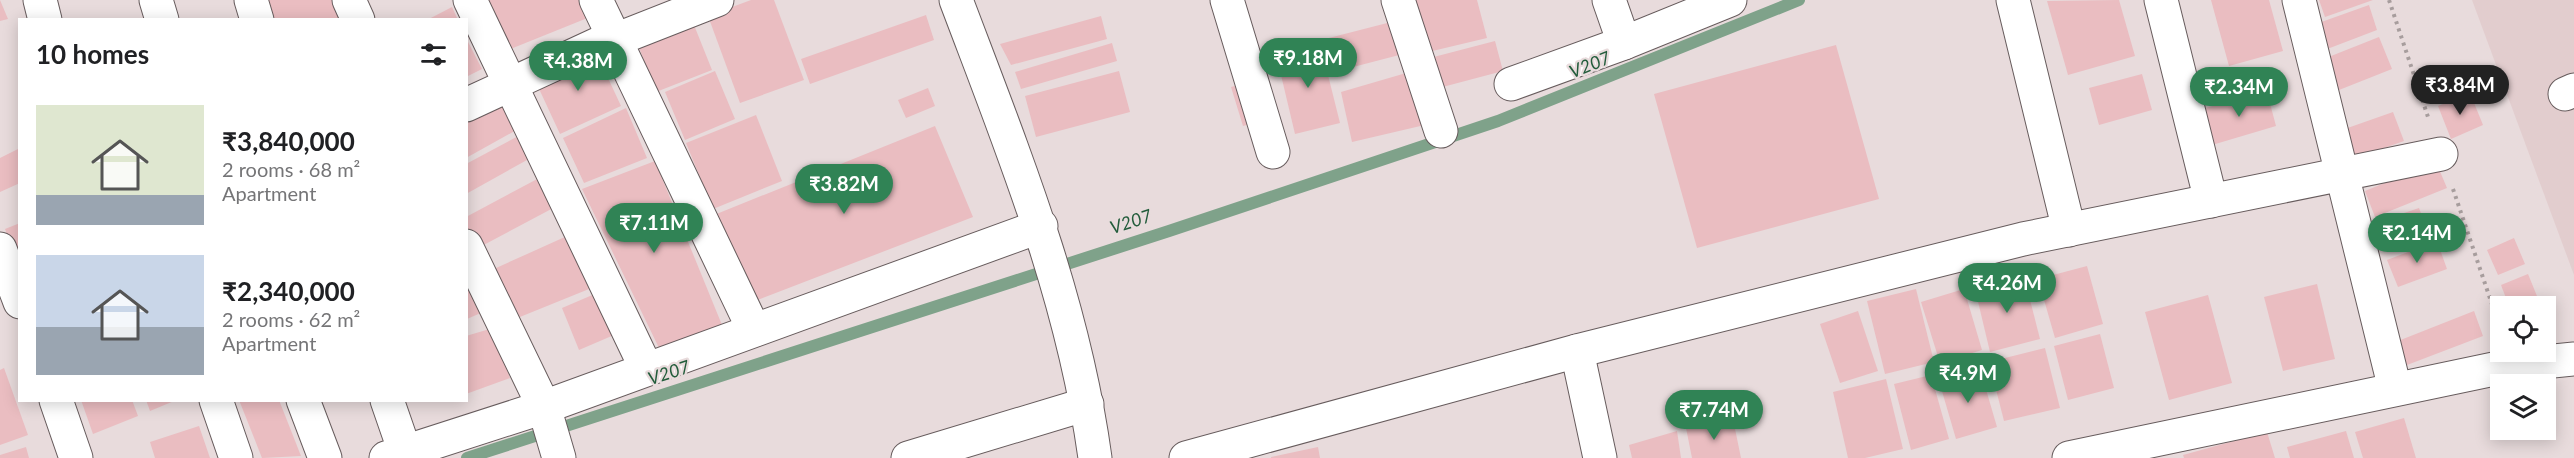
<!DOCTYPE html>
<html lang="en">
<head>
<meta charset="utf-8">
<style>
	:root { --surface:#fff; --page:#f6f6f6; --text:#202124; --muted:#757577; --accent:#308355 }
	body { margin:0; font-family:Lato,sans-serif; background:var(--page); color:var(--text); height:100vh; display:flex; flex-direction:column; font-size:22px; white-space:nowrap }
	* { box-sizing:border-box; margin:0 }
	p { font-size:20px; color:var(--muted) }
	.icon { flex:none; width:33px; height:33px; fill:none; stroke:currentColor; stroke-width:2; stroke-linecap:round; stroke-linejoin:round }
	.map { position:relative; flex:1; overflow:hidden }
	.drawer { position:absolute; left:18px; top:18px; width:450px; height:384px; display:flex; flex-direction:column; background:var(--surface); border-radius:0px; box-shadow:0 3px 15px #0003 }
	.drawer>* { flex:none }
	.tools { position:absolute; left:2490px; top:296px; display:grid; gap:12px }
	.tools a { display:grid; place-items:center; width:66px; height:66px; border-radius:0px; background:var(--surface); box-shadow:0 3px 15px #0003; font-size:30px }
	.price { position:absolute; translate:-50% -51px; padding:0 14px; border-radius:21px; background:var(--accent); color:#fff; font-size:20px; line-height:39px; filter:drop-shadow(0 2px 3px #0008) }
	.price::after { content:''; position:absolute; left:50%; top:36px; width:18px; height:14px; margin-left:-9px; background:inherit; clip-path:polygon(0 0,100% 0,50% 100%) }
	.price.on { background:#222; color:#fff }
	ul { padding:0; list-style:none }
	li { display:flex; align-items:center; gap:18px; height:150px; padding:0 18px }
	li span { display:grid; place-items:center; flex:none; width:168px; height:120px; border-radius:0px; color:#555 }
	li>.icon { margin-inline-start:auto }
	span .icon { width:72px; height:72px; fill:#fffc; stroke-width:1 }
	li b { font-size:26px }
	h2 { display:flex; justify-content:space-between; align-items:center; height:72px; padding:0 18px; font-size:26px }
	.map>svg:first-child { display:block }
	.built { fill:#e2cdce }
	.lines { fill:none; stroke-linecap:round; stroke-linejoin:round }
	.stream { stroke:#7fa28a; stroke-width:12 }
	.building { fill:#eabdc1 }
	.minor-casing { stroke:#675c5d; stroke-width:35 }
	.path { stroke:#a79d9d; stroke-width:4; stroke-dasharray:3 4.5; stroke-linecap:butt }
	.minor { stroke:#fff; stroke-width:33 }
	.labels { text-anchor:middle; stroke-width:4.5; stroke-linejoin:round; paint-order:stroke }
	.water-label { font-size:18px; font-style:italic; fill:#225c3b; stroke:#e8dbdc }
</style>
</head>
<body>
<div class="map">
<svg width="2574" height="458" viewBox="0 0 2574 458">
	<rect width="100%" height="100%" fill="#e8dbdc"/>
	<path class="built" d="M2472,0H2574V275Z"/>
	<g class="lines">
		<path class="stream" d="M467,458L1169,231L1498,121L1799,0"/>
	</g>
	<g class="building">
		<path d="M0,0L8,19L0,21Z"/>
		<path d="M258,0H343L350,20H265Z"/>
		<path d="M482,0H583L590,17L503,52Z"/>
		<path d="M751,0H774L804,80L740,103L708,16Z"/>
		<path d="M1410,0H1477L1487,38L1424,53Z"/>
		<path d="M2119,0L2135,56L2068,75L2047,1Z"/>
		<path d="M2211,0H2269L2283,51L2229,66Z"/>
		<path d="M2319,0H2373L2325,17Z"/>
		<path d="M2369,5L2377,30L2322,51L2313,25Z"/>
		<path d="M452,7L458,20H427Z"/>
		<path d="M690,15L712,70L656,92L635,37Z"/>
		<path d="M926,15L934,40L810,84L801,59Z"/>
		<path d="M1101,16L1107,39L1011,65L1000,44Z"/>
		<path d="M1395,21L1403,54L1334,72L1325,39Z"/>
		<path d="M2379,37L2392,69L2339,90L2326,58Z"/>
		<path d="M466,38L482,69L466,77Z"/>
		<path d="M1495,41L1503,71L1435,89L1426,59Z"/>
		<path d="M1112,43L1117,61L1021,89L1015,72Z"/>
		<path d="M1320,43L1340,123L1295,134L1276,54Z"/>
		<path d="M1836,45L1879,199L1697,248L1654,94Z"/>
		<path d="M595,50L621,106L560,134L534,78Z"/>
		<path d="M715,71L735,119L685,140L665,92Z"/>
		<path d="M1119,71L1130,112L1036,137L1025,96Z"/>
		<path d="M1413,71L1429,124L1352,142L1341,92Z"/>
		<path d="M2142,74L2152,110L2099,125L2089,88Z"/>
		<path d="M1246,83L1258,122L1243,126L1231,87Z"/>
		<path d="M928,88L935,106L906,118L898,100Z"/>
		<path d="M2267,92L2276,126L2212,145L2201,109Z"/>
		<path d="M2470,93L2483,125L2451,139L2438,106Z"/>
		<path d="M501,95L520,128L466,158V114Z"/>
		<path d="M626,108L647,158L584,183L563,138Z"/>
		<path d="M2393,112L2404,141L2350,160L2339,131Z"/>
		<path d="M756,115L782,181L713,209L686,143Z"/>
		<path d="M935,126L973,217L750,303L714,215Z"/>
		<path d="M524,133L536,155L466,194V164Z"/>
		<path d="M18,149L20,183L0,192V158Z"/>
		<path d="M655,161L722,325L660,350L582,189Z"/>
		<path d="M2436,162L2447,188L2375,217L2365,191Z"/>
		<path d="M541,177L557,206L478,248L466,227V217Z"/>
		<path d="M2419,208L2430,237L2387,252L2377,222Z"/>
		<path d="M20,223V265H19L5,229Z"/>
		<path d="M567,236L589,289L510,321L485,273Z"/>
		<path d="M2514,238L2525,264L2498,275L2487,250Z"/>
		<path d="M2437,241L2447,269L2398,287L2387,260Z"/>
		<path d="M2087,266L2103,324L2055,338L2038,279Z"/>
		<path d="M467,272L483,312L467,319Z"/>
		<path d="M2528,274L2541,306H2509L2501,285Z"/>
		<path d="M2024,276L2040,339L1990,352L1975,289Z"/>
		<path d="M2317,284L2335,359L2283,371L2264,297Z"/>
		<path d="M1916,289L1934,362L1885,374L1867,301Z"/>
		<path d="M1964,289L1982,350L1940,363L1921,302Z"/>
		<path d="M597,293L614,335L579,350L562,308Z"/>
		<path d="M2208,295L2232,383L2169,400L2145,312Z"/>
		<path d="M1858,311L1878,371L1840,383L1820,324Z"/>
		<path d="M2474,311L2483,336L2407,365L2398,341Z"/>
		<path d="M493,328L510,378L466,394V336Z"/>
		<path d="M2100,334L2114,388L2068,400L2054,346Z"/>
		<path d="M2045,348L2060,408L2004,421L1989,362Z"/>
		<path d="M4,368L28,435L0,445V370Z"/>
		<path d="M1980,369L1997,427L1956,439L1939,381Z"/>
		<path d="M1931,375L1949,439L1911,450L1894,384Z"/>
		<path d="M1886,379L1903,449L1865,458H1848L1833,392Z"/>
		<path d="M81,400H132L138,416L93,434Z"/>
		<path d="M146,400H174V401L150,411Z"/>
		<path d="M239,400H279L301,456L262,458Z"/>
		<path d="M2404,418L2416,458H2363L2355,432Z"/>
		<path d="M1733,419L1741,458H1692L1686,428Z"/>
		<path d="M199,426L210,458H155L150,442Z"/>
		<path d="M1677,431L1681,458H1632L1629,445Z"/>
		<path d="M2346,431L2354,458H2290L2287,447Z"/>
		<path d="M2267,432L2275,458H2184L2183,455Z"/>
		<path d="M26,447L29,458H0V455Z"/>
		<path d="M1318,447L1320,458H1271V457Z"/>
	</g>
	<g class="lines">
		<defs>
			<g id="minor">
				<path d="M40,0L45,20"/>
				<path d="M156,0L162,20"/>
				<path d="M251,0L257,20"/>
				<path d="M349,0L358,20"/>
				<path d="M470,0L646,368"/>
				<path d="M596,0L754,330"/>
				<path d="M956,0C1013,151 1073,297 1095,458"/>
				<path d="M1227,0L1273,152"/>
				<path d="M1398,0L1441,131"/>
				<path d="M1609,0L1624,43"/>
				<path d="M2013,0L2069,230"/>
				<path d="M2161,0L2211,201"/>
				<path d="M2299,0L2395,389"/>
				<path d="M1511,84L1624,43L1730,0"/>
				<path d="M2565,94L2574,90"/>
				<path d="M466,105L611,38L615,40L717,0"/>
				<path d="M466,246L544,407L559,458"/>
				<path d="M0,249L20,302"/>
				<path d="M1577,351L1600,458"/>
				<path d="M56,400L76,458"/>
				<path d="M216,400L236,458"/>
				<path d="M303,400L325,458"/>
				<path d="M387,400L405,452"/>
				<path d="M386,458L544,407L1041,226"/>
				<path d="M908,458L1087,404"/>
				<path d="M1186,458L1577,351L2023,239L2441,154"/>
				<path d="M2069,458L2513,365L2574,359"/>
			</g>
		</defs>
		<use href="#minor" class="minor-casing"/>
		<g class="path">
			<path d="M2389,0L2429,120"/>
			<path d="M2453,189L2500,328"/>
		</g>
		<use href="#minor" class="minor"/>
	</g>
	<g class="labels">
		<g class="water-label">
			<text transform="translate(1590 65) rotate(-22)" y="6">V207</text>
			<text transform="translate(1131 222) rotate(-18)" y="6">V207</text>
			<text transform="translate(669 373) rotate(-18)" y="6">V207</text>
		</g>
	</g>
</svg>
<div class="tools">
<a><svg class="icon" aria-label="locate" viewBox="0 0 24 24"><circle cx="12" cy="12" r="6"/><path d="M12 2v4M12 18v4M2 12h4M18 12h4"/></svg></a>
<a><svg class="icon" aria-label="layers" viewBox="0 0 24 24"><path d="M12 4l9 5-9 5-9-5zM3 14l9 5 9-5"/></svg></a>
</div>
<b class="price" style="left:1308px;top:89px">₹9.18M</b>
<b class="price" style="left:578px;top:92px">₹4.38M</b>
<b class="price on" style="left:2460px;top:116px">₹3.84M</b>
<b class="price" style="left:2239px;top:118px">₹2.34M</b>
<b class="price" style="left:844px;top:215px">₹3.82M</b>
<b class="price" style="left:654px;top:254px">₹7.11M</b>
<b class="price" style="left:2417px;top:264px">₹2.14M</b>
<b class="price" style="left:2007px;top:314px">₹4.26M</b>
<b class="price" style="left:1968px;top:404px">₹4.9M</b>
<b class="price" style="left:1714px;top:441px">₹7.74M</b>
<section class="drawer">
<h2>10 homes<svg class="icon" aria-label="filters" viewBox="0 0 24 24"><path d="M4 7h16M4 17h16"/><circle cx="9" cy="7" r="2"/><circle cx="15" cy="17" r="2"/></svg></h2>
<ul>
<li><span style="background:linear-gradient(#dfe7d0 75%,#9aa5b1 0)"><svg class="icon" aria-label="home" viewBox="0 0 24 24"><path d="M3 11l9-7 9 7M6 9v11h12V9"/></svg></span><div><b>₹3,840,000</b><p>2 rooms · 68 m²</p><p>Apartment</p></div></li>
<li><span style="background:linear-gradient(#c9d6e8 60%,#9aa5b1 0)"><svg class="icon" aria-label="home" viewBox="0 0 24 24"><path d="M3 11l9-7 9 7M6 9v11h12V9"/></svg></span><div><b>₹2,340,000</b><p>2 rooms · 62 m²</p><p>Apartment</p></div></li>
</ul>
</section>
</div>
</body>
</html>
